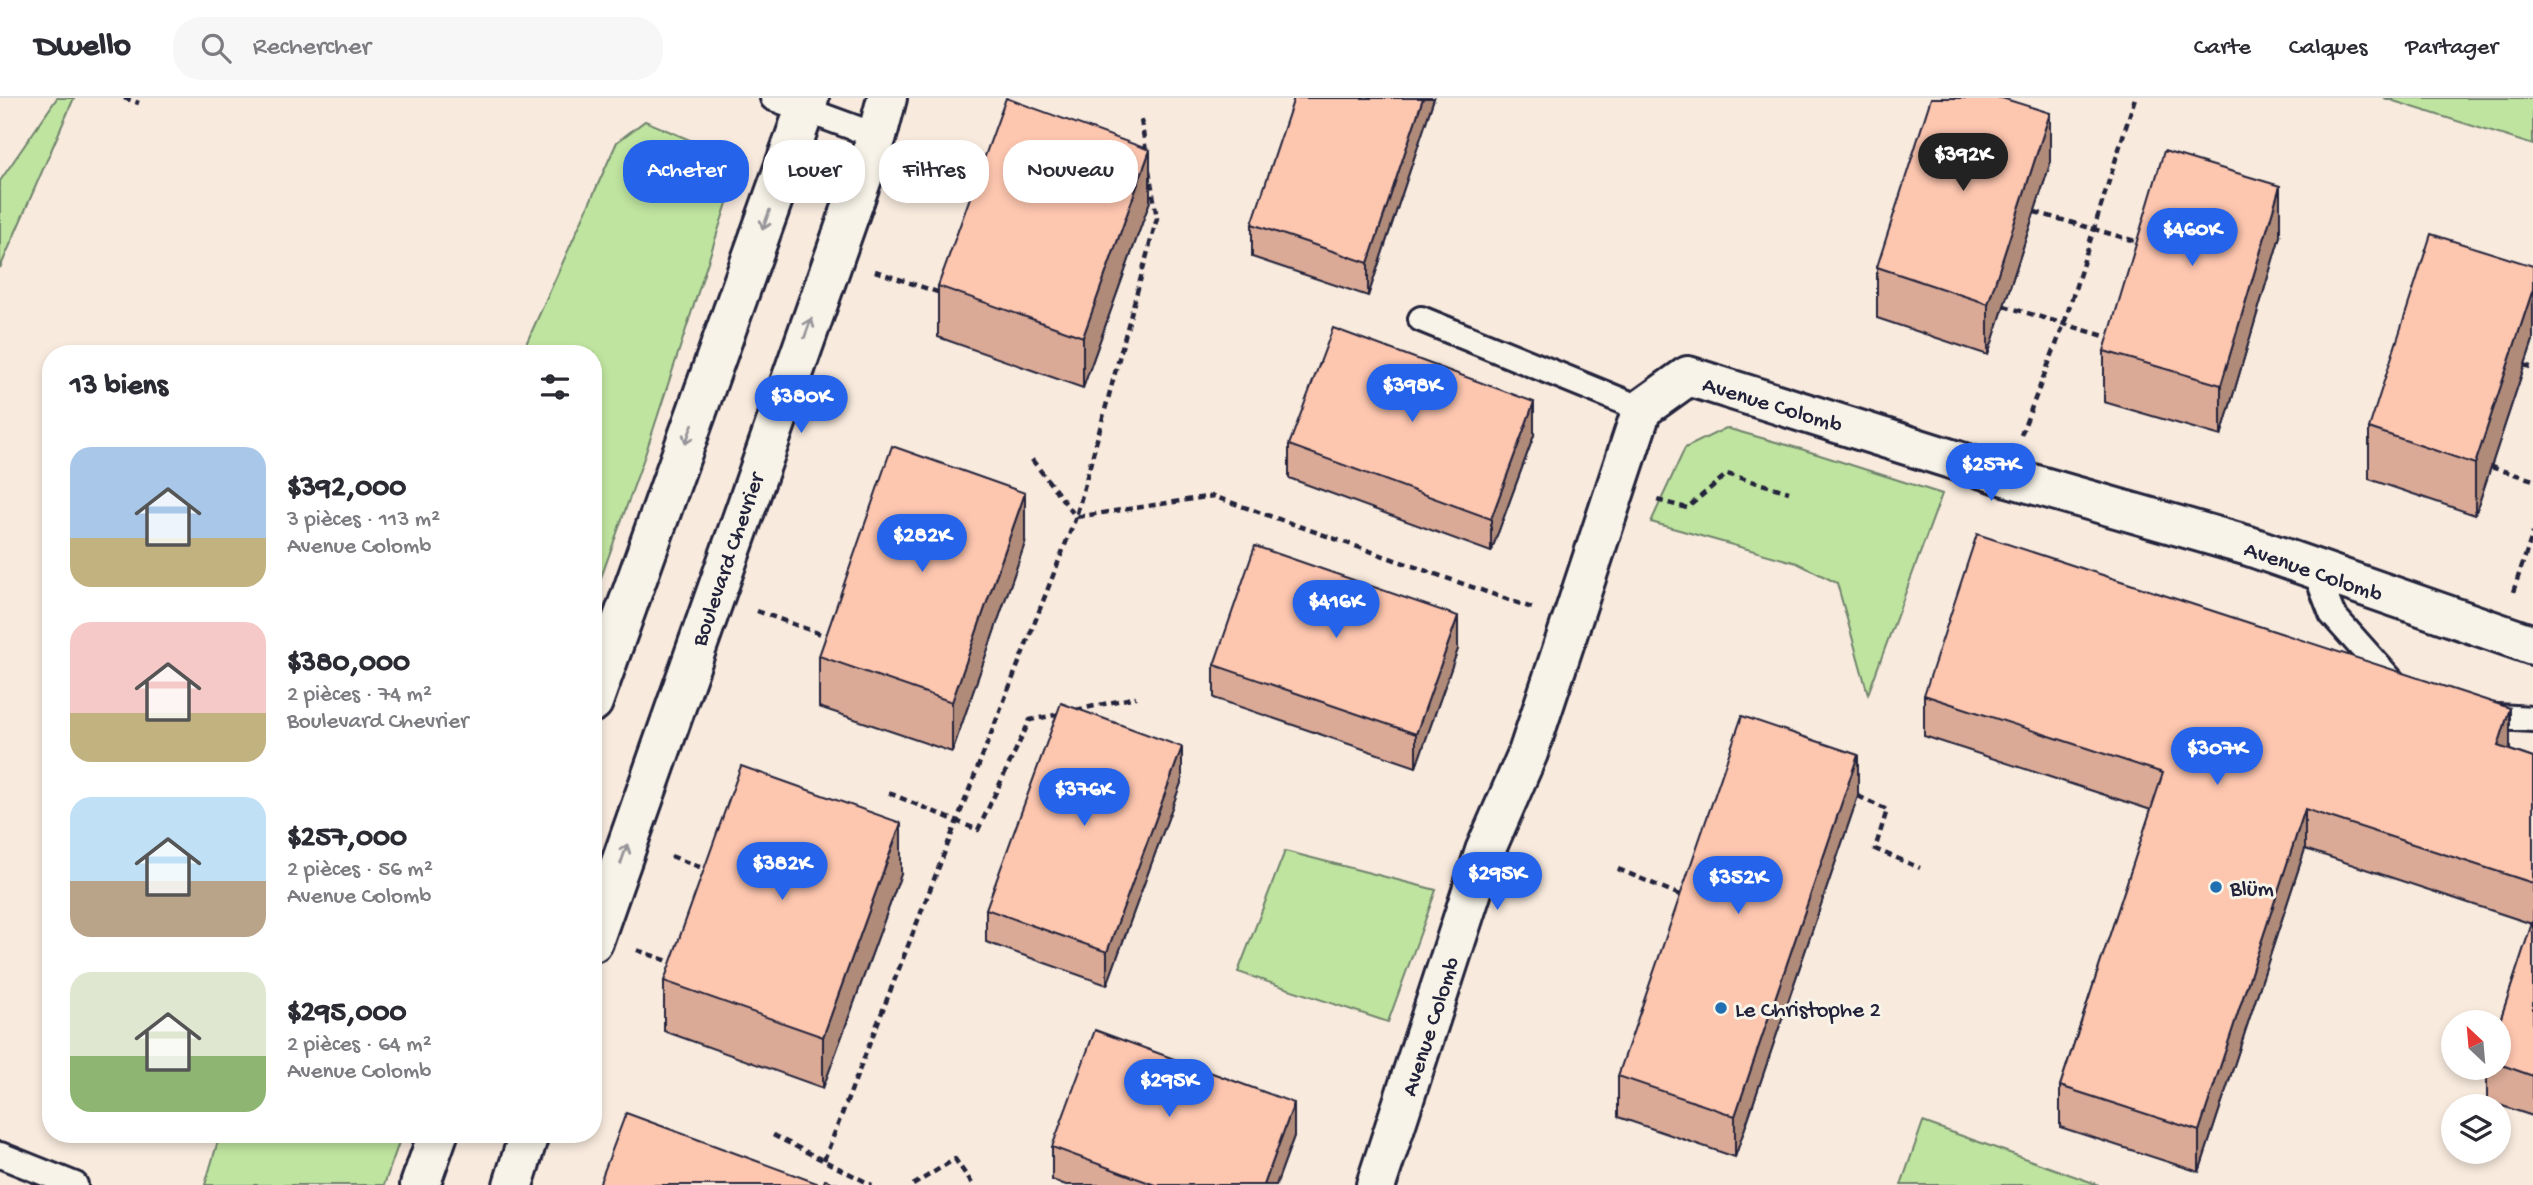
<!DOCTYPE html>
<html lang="fr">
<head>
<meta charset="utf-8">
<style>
	:root { --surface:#fff; --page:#f7f7f7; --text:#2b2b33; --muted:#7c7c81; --line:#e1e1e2; --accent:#2563eb }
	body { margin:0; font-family:"Gochi Hand",sans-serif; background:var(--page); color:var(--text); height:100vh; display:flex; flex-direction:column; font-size:26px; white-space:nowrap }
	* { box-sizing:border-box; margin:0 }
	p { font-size:23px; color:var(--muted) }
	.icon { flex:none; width:38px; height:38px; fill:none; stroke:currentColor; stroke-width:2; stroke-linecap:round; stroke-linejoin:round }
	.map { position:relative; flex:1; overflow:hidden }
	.details { position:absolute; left:42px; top:247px; width:560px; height:798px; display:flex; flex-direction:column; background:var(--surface); border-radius:28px; box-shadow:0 4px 10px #0003 }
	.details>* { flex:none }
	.banner { position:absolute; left:623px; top:42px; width:665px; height:63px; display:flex; gap:14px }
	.needle { width:46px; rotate:334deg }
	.controls { position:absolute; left:2441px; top:912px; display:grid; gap:14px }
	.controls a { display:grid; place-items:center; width:70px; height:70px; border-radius:50%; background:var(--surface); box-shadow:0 4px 10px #0003; font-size:35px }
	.price { position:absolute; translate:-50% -60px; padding:0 16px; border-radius:24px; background:var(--accent); color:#fff; font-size:23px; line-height:46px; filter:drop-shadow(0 2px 4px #0008) }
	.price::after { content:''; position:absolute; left:50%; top:42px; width:21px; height:16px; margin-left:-10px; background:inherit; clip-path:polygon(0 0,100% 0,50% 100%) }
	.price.active { background:#222; color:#fff }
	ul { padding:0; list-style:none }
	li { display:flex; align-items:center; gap:21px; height:175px; padding:0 28px }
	li span { display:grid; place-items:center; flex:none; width:196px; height:140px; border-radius:21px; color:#555 }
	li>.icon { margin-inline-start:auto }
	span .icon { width:84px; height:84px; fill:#fffc; stroke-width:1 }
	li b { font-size:30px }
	h2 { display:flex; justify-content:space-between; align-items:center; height:84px; padding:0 28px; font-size:30px }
	.chip { padding:0 24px; border-radius:28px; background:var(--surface); box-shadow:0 4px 10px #0003; font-size:24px; line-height:63px }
	.chip.active { background:var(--accent); color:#fff }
	header { display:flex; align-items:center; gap:42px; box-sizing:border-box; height:98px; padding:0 35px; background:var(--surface); border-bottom:2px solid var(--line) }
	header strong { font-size:33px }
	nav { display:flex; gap:38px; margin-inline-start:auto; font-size:24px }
	.search { width:490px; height:63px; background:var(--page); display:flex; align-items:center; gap:18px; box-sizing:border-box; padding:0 24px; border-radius:28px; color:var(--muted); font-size:26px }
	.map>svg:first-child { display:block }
	.green { fill:#bfe49f; stroke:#70836d; stroke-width:2 }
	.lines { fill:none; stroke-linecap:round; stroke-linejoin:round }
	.lane-casing { stroke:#22223b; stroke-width:30 }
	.street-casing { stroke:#22223b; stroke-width:44 }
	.secondary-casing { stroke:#22223b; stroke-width:44 }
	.path { stroke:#22223b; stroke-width:4.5; stroke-dasharray:7 5; stroke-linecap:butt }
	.lane { stroke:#f7f3e8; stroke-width:24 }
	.street { stroke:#f7f3e8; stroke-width:38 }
	.secondary { stroke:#f7f3e8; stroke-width:38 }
	.wall { fill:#daaa96; stroke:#22223b; stroke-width:2 }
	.shaded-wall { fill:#b18b7a; stroke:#22223b; stroke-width:2 }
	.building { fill:#fdc6af; stroke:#22223b; stroke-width:2 }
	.oneway { stroke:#97959a }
	.poi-dot { fill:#1f6fb2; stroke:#f7f3e8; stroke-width:2.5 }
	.labels { text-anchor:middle; stroke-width:6; stroke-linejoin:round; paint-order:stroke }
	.street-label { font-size:23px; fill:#22223b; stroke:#f7f3e8 }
	.poi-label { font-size:23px; fill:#22223b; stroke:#f7f3e8; text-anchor:start }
</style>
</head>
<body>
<header>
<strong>Dwello</strong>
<div class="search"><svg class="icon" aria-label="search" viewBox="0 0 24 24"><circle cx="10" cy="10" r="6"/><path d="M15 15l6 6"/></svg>Rechercher</div>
<nav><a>Carte</a><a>Calques</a><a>Partager</a></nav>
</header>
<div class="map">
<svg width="2533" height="1087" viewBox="0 0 2533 1087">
	<rect width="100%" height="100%" fill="#f8eadd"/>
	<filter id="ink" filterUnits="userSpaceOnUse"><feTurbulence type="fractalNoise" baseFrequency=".0143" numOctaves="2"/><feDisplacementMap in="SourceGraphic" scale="14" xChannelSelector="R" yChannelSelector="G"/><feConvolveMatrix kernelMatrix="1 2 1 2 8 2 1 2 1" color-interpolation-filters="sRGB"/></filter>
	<g filter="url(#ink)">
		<g class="green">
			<path d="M57,0H74L0,170V83Z"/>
			<path d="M2384,0H2533V47Z"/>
			<path d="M645,23L702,47L724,69L730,96L645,357L593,502V256L522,255L617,44Z"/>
			<path d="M1726,330L1801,351L1942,396L1868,596L1837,485L1797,465L1651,424L1685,350Z"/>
			<path d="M1285,753L1436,792L1388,924L1238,874Z"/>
			<path d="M1923,1024L2099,1087H1901Z"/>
			<path d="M220,1036H402L384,1087H205Z"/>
		</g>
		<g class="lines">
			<defs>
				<g id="lane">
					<path d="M773,0L877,38"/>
					<path d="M1421,221L1642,311"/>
					<path d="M2315,472L2332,516L2398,590"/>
					<path d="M2479,618L2533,621"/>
					<path d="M0,1057L75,1087"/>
				</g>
				<path id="street" d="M1376,1087L1485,753L1528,655L1642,311L1688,278L2005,378L2249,448L2533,547"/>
				<g id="secondary">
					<path d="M593,604L809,0"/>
					<path d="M593,844L877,38L887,0"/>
					<path d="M420,1087L438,1036"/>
					<path d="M513,1087L529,1036"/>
				</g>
			</defs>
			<use href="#lane" class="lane-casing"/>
			<use href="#street" class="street-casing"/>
			<use href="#secondary" class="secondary-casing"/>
			<g class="path">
				<path d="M124,0L139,5"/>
				<path d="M1141,22L1146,53"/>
				<path d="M1149,72L1157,120L1076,419L1213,398L1532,510"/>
				<path d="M915,81L974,100"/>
				<path d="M2035,114L2142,145"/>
				<path d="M875,173L943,196"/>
				<path d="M2004,208L2111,240"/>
				<path d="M2524,267L2533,270"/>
				<path d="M2021,337L2064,226L2135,0"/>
				<path d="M2491,369L2533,382"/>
				<path d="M1657,402L1687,410L1727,376L1789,394"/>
				<path d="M2513,494L2533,435"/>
				<path d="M757,513L829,539"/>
				<path d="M1076,612L1136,599"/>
				<path d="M889,695L978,732L1030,622L1060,616"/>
				<path d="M1858,698L1887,712L1875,751L1920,770"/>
				<path d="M671,758L710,773"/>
				<path d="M1618,771L1685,799"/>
				<path d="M637,852L676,866"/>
				<path d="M773,1037L872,1087"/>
				<path d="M824,1062L1076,419L1030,359"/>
				<path d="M913,1087L955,1061L973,1087"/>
			</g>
			<use href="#lane" class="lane"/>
			<use href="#street" class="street"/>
			<use href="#secondary" class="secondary"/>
		</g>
		<g class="wall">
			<path d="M1434,0L1368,198L1252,159V126Z"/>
			<path d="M2050,66L1988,257L1877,220V169Z"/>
			<path d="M1150,103L1083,290L938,239V188Z"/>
			<path d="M2280,138L2221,338L2104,304V253Z"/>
			<path d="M2533,168V242L2475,417L2369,381V330Z"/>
			<path d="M1534,337L1491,454L1289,380V347Z"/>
			<path d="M1025,445L952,654L819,609V558Z"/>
			<path d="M1458,551L1416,669L1214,600V567Z"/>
			<path d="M1924,597L2510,651V652L2533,660V1018L2487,1003V970H2499V926L2532,826L2305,751L2199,1074L2060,1029V988L2151,712L1924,638Z"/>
			<path d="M1182,682L1107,887L986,844V811Z"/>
			<path d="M1858,698L1735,1059L1618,1019V978Z"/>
			<path d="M901,776L823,990L664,933V883Z"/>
			<path d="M1294,1038L1276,1087H1066L1052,1082V1049Z"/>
		</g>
		<g class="shaded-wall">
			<path d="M1423,0H1434L1368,198V165Z"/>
			<path d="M2050,15V66L1988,257V206Z"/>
			<path d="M1150,52V103L1083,290V239Z"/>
			<path d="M2280,88V138L2221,338V287Z"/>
			<path d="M2533,191V242L2475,417V366Z"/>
			<path d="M1534,304V337L1491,454V421Z"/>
			<path d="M1025,395V445L952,654V604Z"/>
			<path d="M1458,518V551L1416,669V636Z"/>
			<path d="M2510,610V651L2498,689V648Z"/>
			<path d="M1182,649V682L1107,887V854Z"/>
			<path d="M1858,657V698L1735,1059V1018Z"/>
			<path d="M2305,711V751L2199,1074V1033Z"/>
			<path d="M901,725V776L823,990V939Z"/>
			<path d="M1294,1005V1038L1276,1087H1264Z"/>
		</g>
		<g class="building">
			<path d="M1006,0L1150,52L1083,239L938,188Z"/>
			<path d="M1294,0H1423L1368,165L1252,126Z"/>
			<path d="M1931,0H2002L2050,15L1988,206L1877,169Z"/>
			<path d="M2164,53L2280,88L2221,287L2104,253Z"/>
			<path d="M2431,136L2533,168V191L2475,366L2369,330Z"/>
			<path d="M1333,230L1534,304L1491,421L1289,347Z"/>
			<path d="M892,348L1025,395L952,604L819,558Z"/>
			<path d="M1977,436L2510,610L2498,648L2533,660V785L2305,711L2199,1033L2060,988L2163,675L1924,597Z"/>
			<path d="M1255,448L1458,518L1416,636L1214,567Z"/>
			<path d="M1061,605L1182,649L1107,854L986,811Z"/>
			<path d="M1742,618L1858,657L1735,1018L1618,978Z"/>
			<path d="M741,668L901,725L823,939L664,883Z"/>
			<path d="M2533,822V978L2499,966V926Z"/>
			<path d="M1095,932L1294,1005L1264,1087H1155L1052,1049Z"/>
			<path d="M626,1015L822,1087H599Z"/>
			<path d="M825,1082L841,1087H823Z"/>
		</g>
		<defs><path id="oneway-shaft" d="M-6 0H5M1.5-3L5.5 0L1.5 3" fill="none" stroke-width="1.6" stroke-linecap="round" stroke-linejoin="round" transform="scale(1.75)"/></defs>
		<g class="oneway">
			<use href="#oneway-shaft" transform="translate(766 122) rotate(110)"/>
			<use href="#oneway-shaft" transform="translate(808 230) rotate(-70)"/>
			<use href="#oneway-shaft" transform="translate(689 336) rotate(110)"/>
			<use href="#oneway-shaft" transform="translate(624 756) rotate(-71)"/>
		</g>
	</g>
	<g class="poi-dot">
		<circle cx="2216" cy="789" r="7"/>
		<circle cx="1721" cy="910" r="7"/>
	</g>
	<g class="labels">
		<g class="street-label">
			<text transform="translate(1773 305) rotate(17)" y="8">Avenue Colomb</text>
			<text transform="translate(726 461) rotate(-71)" y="8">Boulevard Chevrier</text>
			<text transform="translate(2314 472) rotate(19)" y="8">Avenue Colomb</text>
			<text transform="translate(1429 928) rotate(-72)" y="8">Avenue Colomb</text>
		</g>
		<g class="poi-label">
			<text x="2230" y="797">Blüm</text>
			<text x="1735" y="918">Le Christophe 2</text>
		</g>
	</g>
</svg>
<div class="controls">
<a><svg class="needle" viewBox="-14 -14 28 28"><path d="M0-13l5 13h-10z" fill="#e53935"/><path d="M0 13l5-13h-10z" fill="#7c7c81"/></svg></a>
<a><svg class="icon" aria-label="layers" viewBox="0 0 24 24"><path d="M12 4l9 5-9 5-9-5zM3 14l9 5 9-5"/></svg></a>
</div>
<b class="price active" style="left:1963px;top:95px">$392K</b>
<b class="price" style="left:2192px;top:170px">$460K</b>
<b class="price" style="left:1412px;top:326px">$398K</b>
<b class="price" style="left:801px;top:337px">$380K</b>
<b class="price" style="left:1991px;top:405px">$257K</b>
<b class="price" style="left:922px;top:476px">$282K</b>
<b class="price" style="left:1336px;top:542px">$416K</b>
<b class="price" style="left:2217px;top:689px">$307K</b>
<b class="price" style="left:1084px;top:730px">$376K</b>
<b class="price" style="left:782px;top:804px">$382K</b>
<b class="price" style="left:1497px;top:814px">$295K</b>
<b class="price" style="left:1738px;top:818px">$352K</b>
<b class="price" style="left:1169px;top:1021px">$295K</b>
<div class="banner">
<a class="chip active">Acheter</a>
<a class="chip">Louer</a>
<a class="chip">Filtres</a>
<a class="chip">Nouveau</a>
</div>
<section class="details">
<h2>13 biens<svg class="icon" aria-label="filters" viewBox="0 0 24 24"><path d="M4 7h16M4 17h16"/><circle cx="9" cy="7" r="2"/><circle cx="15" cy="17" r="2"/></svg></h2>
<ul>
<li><span style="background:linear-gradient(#a9c7e8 65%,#c2b280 0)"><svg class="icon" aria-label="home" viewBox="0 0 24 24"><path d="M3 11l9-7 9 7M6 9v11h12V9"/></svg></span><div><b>$392,000</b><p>3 pièces · 113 m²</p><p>Avenue Colomb</p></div></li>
<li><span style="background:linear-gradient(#f6c9c9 65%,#c2b280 0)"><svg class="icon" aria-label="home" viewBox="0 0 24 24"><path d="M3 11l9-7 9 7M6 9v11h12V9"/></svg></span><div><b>$380,000</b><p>2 pièces · 74 m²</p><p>Boulevard Chevrier</p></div></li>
<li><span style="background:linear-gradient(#bfe0f5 60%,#b9a48a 0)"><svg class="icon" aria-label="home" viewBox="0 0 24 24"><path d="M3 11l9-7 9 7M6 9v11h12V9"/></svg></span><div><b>$257,000</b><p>2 pièces · 56 m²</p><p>Avenue Colomb</p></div></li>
<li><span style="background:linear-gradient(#dfe7d0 60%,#8fb573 0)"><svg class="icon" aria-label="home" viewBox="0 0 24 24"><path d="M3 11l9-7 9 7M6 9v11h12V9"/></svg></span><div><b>$295,000</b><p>2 pièces · 64 m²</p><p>Avenue Colomb</p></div></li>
</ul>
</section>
</div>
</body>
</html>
